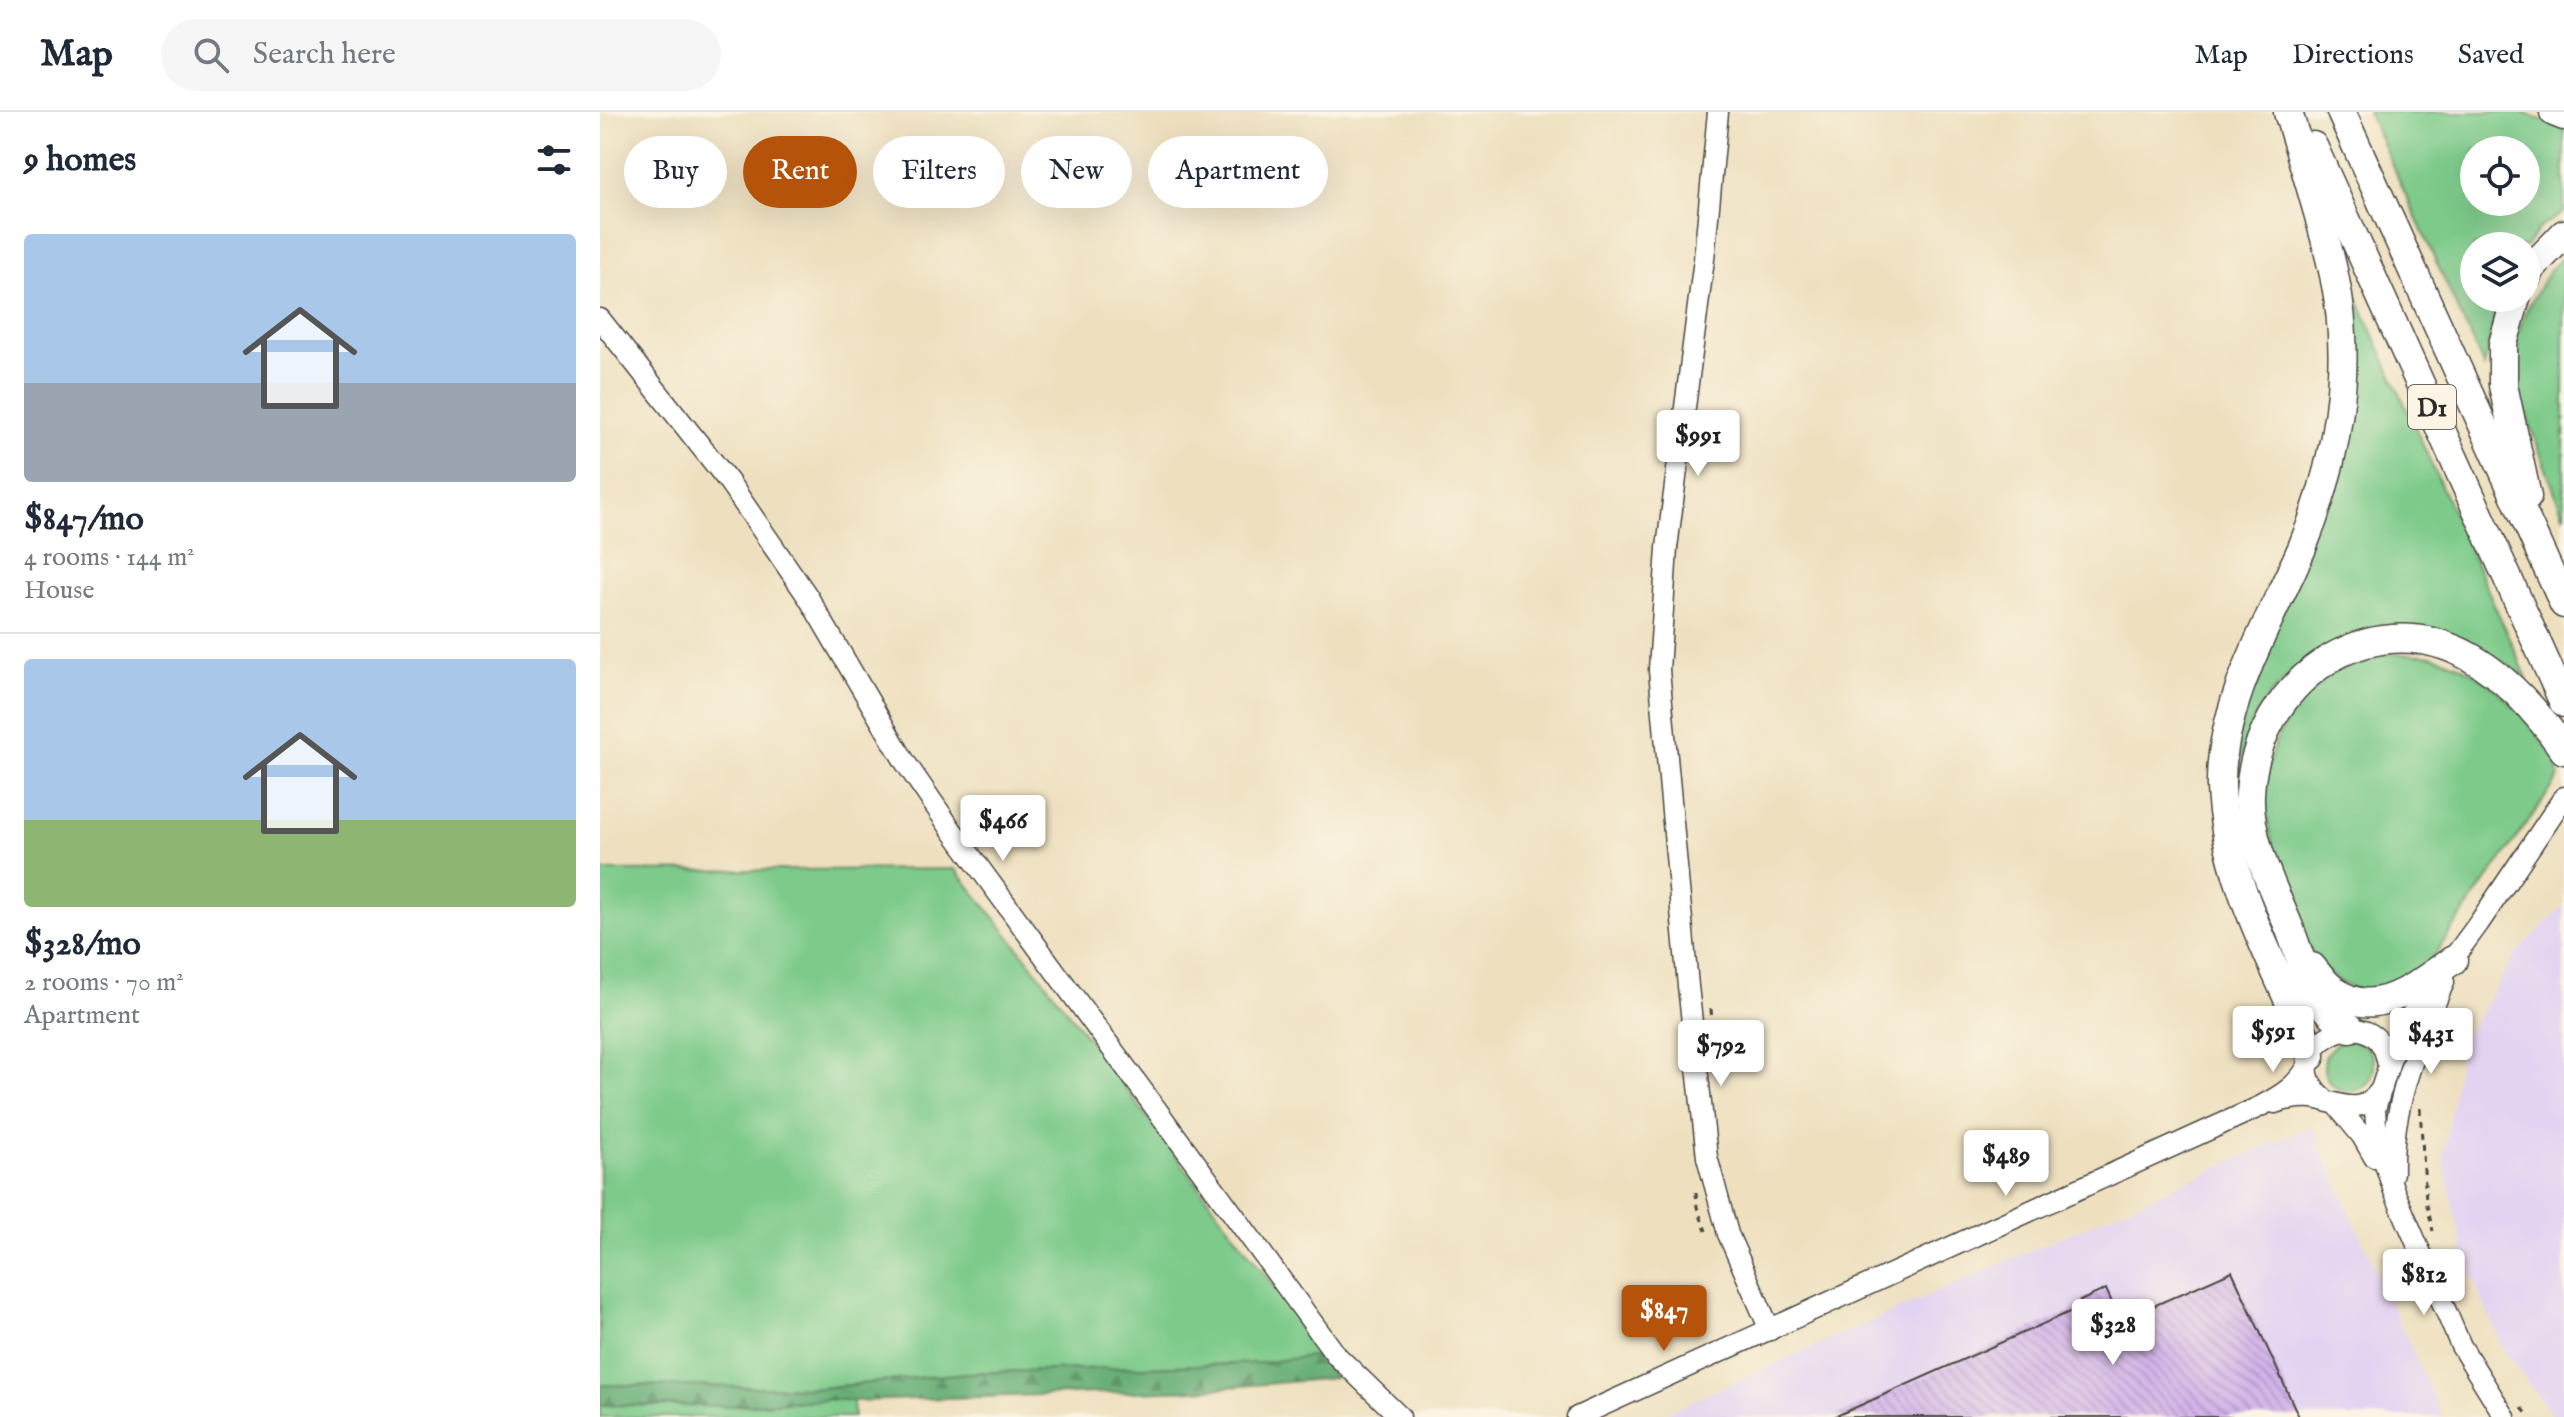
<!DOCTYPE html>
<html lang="en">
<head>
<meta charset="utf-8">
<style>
	:root { --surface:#fff; --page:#f6f6f7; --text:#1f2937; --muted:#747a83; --line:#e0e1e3; --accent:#b45309 }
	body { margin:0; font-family:"IM FELL English",serif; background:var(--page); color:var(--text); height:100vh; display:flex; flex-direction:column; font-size:30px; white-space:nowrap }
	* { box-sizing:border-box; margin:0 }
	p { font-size:26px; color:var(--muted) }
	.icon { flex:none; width:44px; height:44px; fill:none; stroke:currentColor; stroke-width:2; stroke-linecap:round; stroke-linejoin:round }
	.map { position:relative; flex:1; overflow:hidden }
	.side { display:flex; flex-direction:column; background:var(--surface); width:600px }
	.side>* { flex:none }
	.guide { position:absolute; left:24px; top:24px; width:760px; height:72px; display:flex; gap:16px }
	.controls { position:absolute; left:1860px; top:24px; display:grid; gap:16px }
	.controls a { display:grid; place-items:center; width:80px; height:80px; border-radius:50%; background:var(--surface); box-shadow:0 8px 32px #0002; font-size:40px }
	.price { position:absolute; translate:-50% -68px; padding:0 18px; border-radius:8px; background:#fff; color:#222; font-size:26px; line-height:52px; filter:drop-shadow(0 2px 4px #0008) }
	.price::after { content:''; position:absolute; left:50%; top:48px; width:24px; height:18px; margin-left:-12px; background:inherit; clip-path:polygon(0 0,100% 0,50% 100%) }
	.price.current { background:var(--accent); color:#fff }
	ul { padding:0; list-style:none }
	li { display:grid; align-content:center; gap:16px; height:424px; padding:0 24px }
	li+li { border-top:2px solid var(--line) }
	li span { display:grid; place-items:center; height:248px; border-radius:8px; color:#555 }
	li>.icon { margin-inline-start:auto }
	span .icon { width:144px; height:144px; fill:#fffc; stroke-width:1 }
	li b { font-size:34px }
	h2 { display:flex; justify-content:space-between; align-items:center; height:96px; padding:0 24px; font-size:34px }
	.pill { padding:0 28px; border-radius:36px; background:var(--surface); box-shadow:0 8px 32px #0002; font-size:28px; line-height:72px }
	.pill.current { background:var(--accent); color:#fff }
	header { display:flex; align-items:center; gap:48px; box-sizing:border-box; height:112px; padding:0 40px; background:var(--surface); border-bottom:2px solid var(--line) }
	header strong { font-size:38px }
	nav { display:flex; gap:44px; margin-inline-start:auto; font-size:28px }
	.search { width:560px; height:72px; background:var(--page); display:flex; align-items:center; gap:20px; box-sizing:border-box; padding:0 28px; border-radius:44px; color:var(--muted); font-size:30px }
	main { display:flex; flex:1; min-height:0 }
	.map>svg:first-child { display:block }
	.built { fill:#e3d3f2 }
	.grass { fill:#7dca8a; stroke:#547a5a; stroke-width:2; fill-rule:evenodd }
	.forest { fill:url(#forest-firs); stroke:#486c50; stroke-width:2 }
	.building { fill:url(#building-back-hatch) }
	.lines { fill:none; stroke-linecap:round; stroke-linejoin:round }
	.tertiary-casing { stroke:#484641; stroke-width:23 }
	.motorway-casing { stroke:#484641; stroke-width:31 }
	.path { stroke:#484641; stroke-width:3; stroke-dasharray:6 6; stroke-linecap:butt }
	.tertiary { stroke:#fff; stroke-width:20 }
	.motorway { stroke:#fff; stroke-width:28 }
	.labels { text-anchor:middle; stroke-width:8; stroke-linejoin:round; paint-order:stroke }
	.shield { fill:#fcf5e5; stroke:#6a6863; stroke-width:2 }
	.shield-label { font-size:26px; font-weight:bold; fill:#2b2b2b }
</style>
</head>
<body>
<header>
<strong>Map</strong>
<div class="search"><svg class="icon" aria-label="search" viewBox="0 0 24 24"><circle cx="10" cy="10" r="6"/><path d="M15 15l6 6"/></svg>Search here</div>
<nav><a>Map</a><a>Directions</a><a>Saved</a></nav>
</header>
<main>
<section class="side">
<h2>9 homes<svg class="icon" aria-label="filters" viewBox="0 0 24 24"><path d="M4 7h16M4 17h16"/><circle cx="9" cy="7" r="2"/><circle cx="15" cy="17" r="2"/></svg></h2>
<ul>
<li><span style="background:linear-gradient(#a9c7e8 60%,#9aa5b1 0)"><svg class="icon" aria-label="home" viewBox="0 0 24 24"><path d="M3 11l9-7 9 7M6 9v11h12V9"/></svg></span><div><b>$847/mo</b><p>4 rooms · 144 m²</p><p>House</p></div></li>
<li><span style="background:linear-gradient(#a9c7e8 65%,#8fb573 0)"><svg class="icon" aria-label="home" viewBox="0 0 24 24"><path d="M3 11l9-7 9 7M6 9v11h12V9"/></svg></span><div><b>$328/mo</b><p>2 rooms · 70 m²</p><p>Apartment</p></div></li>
</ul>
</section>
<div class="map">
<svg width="1964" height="1305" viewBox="0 0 1964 1305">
	<defs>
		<pattern id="forest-firs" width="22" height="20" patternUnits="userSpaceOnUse" patternTransform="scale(2)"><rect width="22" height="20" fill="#66ae76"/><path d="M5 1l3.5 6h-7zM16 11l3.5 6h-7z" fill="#548e61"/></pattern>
		<pattern id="building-back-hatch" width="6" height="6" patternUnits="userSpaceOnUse" patternTransform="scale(2)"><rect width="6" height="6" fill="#cfadea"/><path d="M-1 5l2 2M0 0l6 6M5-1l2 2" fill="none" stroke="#a88dbe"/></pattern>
	</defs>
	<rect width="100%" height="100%" fill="#fcf5e5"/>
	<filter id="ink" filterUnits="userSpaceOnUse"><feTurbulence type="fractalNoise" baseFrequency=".0125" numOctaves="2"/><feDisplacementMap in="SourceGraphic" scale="16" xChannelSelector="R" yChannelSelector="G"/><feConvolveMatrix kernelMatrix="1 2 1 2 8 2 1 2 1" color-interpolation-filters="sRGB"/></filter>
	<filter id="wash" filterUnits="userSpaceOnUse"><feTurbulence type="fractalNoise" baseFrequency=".006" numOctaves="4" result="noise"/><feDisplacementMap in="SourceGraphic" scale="32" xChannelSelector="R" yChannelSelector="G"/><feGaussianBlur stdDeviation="1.8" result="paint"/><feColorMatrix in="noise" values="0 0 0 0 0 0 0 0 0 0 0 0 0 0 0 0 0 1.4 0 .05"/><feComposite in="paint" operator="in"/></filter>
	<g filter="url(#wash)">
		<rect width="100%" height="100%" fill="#eee0bf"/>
		<g class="built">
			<path d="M1964,793V1305H1954L1904,1239L1864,1144L1843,1047L1862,929L1917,841Z"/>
			<path d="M1711,1014L1842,1305H1056Z"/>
		</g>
		<g class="grass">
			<path d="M1768,0H1921L1964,17V100L1938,117L1926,135L1874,134V186H1898L1884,255ZM1874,38H1926V90H1874Z"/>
			<path d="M1964,143V405L1914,270L1916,227L1926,199L1949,159Z"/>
			<path d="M1756,183L1927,566L1882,536L1851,522L1820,516L1700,553L1669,584L1654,607L1643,635L1640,665L1724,912L1718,916L1640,741L1632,688L1635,638L1649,584L1753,288V186Z"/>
			<path d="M1787,542C1801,543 1817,541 1831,544C1876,553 1912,588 1938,624C1948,637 1961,650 1958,667L1822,860L1768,883C1756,876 1735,870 1726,859C1705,836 1697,804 1686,776C1663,712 1651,655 1695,597C1707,582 1723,564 1740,556C1754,549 1772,546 1787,542Z"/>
			<path d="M355,757C474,901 581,1054 695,1202L698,1214L716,1244L662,1251L366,1261L220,1276L0,1273V759Z"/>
			<circle cx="1749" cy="954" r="25"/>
			<path d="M233,1287L253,1289L254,1305H0V1293L128,1294Z"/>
		</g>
		<path class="forest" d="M709,1244H716L735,1266L595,1278L253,1289L233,1287L128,1294L0,1293V1273L220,1276L366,1261L662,1251Z"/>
		<g id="blocks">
			<path class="building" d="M1632,1159L1699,1305H1234L1483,1194L1480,1189L1506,1177L1520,1209Z"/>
		</g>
	</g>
	<g filter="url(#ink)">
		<use href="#blocks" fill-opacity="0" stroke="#484641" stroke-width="2"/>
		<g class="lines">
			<defs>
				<g id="tertiary">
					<path d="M1118,0L1104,147L1067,436L1059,558L1088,874L1107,1045L1128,1122L1170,1218"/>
					<path d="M0,207L129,370L208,485L305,650L351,717L737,1244L800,1305"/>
					<path d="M1728,990C1660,938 1782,875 1788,956"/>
					<path d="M1675,991C1687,987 1700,985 1713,986C1741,990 1760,1007 1782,976"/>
					<path d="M1737,994L1762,1024L1774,1045"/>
					<path d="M1793,1061C1791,993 1818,932 1844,870"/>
					<path d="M977,1305L1661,994C1682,983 1698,973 1709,952"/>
					<path d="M1905,1305L1861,1234L1794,1079L1777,1028L1775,997L1799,920L1879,811L1964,685"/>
				</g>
				<g id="motorway">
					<path d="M1688,0C1704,54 1722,108 1734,163C1754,253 1737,351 1702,436C1670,509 1619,593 1621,675C1624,761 1669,842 1703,920L1711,944"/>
					<path d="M1741,0L1964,492"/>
					<path d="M1954,0L1964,4"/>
					<path d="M1713,34L1964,591"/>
					<path d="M1926,166L1931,156L1964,122"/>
					<path d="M1916,186L1903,232V273L1927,385"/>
					<path d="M1712,855C1759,919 1802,884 1853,848"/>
					<path d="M1750,916C1708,890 1706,858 1689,815C1672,774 1648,727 1650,682C1655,572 1767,488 1870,545C1909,567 1939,602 1964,638"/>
				</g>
			</defs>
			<use href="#tertiary" class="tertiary-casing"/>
			<use href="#motorway" class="motorway-casing"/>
			<g class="path">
				<path d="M1111,897L1113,921"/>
				<path d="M1820,996L1826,1089L1833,1119"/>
				<path d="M1096,1080L1097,1095L1106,1119"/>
				<path d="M1922,1296L1930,1305"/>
			</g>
			<use href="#tertiary" class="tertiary"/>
			<use href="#motorway" class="motorway"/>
		</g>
	</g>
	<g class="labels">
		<rect class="shield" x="1808" y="273" width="48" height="44" rx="6"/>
		<g class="shield-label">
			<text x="1832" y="304">D1</text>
		</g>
	</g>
</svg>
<div class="controls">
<a><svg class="icon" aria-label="locate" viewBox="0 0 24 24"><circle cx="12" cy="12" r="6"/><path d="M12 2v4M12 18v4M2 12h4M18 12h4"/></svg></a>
<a><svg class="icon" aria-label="layers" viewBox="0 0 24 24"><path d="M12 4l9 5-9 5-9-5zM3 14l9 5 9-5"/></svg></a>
</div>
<b class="price" style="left:1098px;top:366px">$991</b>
<b class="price" style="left:403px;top:751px">$466</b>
<b class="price" style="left:1673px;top:962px">$591</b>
<b class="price" style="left:1831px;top:964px">$431</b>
<b class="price" style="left:1121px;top:976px">$792</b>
<b class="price" style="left:1406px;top:1086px">$489</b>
<b class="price" style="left:1824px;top:1205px">$812</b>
<b class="price current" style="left:1064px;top:1241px">$847</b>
<b class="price" style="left:1513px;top:1255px">$328</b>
<div class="guide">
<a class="pill">Buy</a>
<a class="pill current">Rent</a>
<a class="pill">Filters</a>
<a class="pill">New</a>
<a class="pill">Apartment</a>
</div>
</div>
</main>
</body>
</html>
